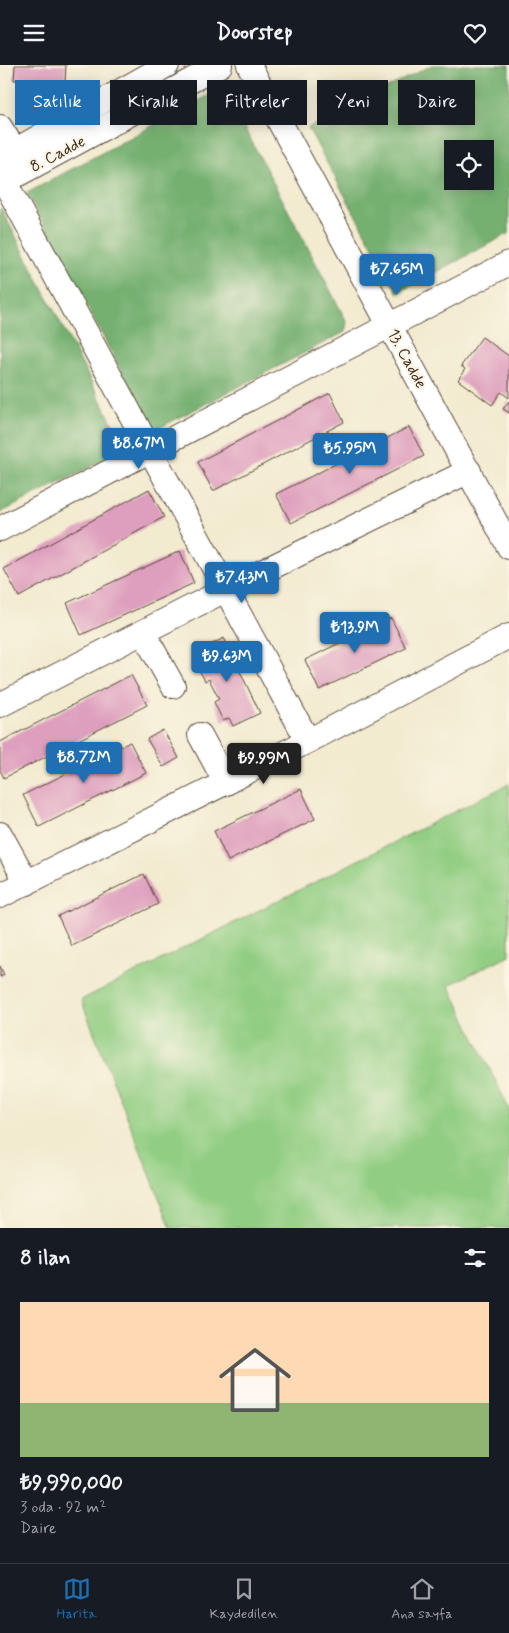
<!DOCTYPE html>
<html lang="tr">
<head>
<meta charset="utf-8">
<style>
	:root { --surface:#171b24; --page:#20242c; --text:#f1f3f6; --muted:#9ea1a6; --line:#363941; --accent:#1f6fb2 }
	body { margin:0; font-family:Mynerve,sans-serif; background:var(--page); color:var(--text); height:100vh; display:flex; flex-direction:column; font-size:19px; white-space:nowrap }
	* { box-sizing:border-box; margin:0 }
	p { font-size:16px; color:var(--muted) }
	.icon { flex:none; width:28px; height:28px; fill:none; stroke:currentColor; stroke-width:2; stroke-linecap:round; stroke-linejoin:round }
	.map { position:relative; height:1163px; overflow:hidden }
	.drawer { display:flex; flex-direction:column; background:var(--surface); flex:1 }
	.drawer>* { flex:none }
	.guide { position:absolute; left:15px; top:15px; width:480px; height:45px; display:flex; gap:10px }
	.buttons { position:absolute; left:444px; top:75px; display:grid; gap:10px }
	.buttons a { display:grid; place-items:center; width:50px; height:50px; border-radius:0px; background:var(--surface); box-shadow:0 2px 12px #0003; font-size:25px }
	.price { position:absolute; translate:-50% -42px; padding:0 11px; border-radius:5px; background:var(--accent); color:#fff; font-size:16px; line-height:32px; filter:drop-shadow(0 1px 2px #0008) }
	.price::after { content:''; position:absolute; left:50%; top:30px; width:15px; height:11px; margin-left:-8px; background:inherit; clip-path:polygon(0 0,100% 0,50% 100%) }
	.price.selected { background:#222; color:#fff }
	ul { padding:0; list-style:none }
	li { display:grid; align-content:center; gap:10px; height:265px; padding:0 20px }
	li span { display:grid; place-items:center; height:155px; border-radius:0px; color:#555 }
	li>.icon { margin-inline-start:auto }
	span .icon { width:90px; height:90px; fill:#fffc; stroke-width:1 }
	li b { font-size:21px }
	h2 { display:flex; justify-content:space-between; align-items:center; height:60px; padding:0 20px; font-size:21px }
	.tag { padding:0 18px; border-radius:0px; background:var(--surface); box-shadow:0 2px 12px #0003; font-size:18px; line-height:45px }
	.tag.selected { background:var(--accent); color:#fff }
	header { display:flex; justify-content:space-between; align-items:center; height:65px; padding:0 20px; background:var(--surface); font-size:22px; font-weight:800 }
	.dock { display:flex; justify-content:space-around; align-items:center; height:70px; border-top:1px solid var(--line); background:var(--surface); font-size:14px; color:var(--muted) }
	.dock a { display:grid; justify-items:center; gap:2px }
	.dock .selected { color:var(--accent) }
	.map>svg:first-child { display:block }
	.green { fill:#91cd82; stroke:#667c50 }
	.forest { fill:#74b070; stroke:#586d47; fill-rule:evenodd }
	.building { fill:#de9fbe }
	.lines { fill:none; stroke-linecap:round; stroke-linejoin:round }
	.minor-casing { stroke:#564739; stroke-width:26 }
	.minor { stroke:#fff; stroke-width:24 }
	.labels { text-anchor:middle; stroke-width:4.5; stroke-linejoin:round; paint-order:stroke }
	.street-label { font-size:16px; fill:#3b2a1e; stroke:#fcf5e5 }
</style>
</head>
<body>
<header><svg class="icon" aria-label="menu" viewBox="0 0 24 24"><path d="M4 6h16M4 12h16M4 18h16"/></svg>Doorstep<svg class="icon" aria-label="heart" viewBox="0 0 24 24"><path d="M12 20l-8-8c-3-5 5-10 8-4 3-6 11-1 8 4z"/></svg></header>
<div class="map">
<svg width="509" height="1163" viewBox="0 0 509 1163">
	<rect width="100%" height="100%" fill="#fcf5e5"/>
	<filter id="ink" filterUnits="userSpaceOnUse"><feTurbulence type="fractalNoise" baseFrequency=".02" numOctaves="2"/><feDisplacementMap in="SourceGraphic" scale="10" xChannelSelector="R" yChannelSelector="G"/><feConvolveMatrix kernelMatrix="1 2 1 2 8 2 1 2 1" color-interpolation-filters="sRGB"/></filter>
	<filter id="wash" filterUnits="userSpaceOnUse"><feTurbulence type="fractalNoise" baseFrequency=".0096" numOctaves="4" result="noise"/><feDisplacementMap in="SourceGraphic" scale="20" xChannelSelector="R" yChannelSelector="G"/><feGaussianBlur stdDeviation="1.12" result="paint"/><feColorMatrix in="noise" values="0 0 0 0 0 0 0 0 0 0 0 0 0 0 0 0 0 1.4 0 .05"/><feComposite in="paint" operator="in"/></filter>
	<g filter="url(#wash)">
		<rect width="100%" height="100%" fill="#f2ebd0"/>
		<path class="green" d="M509,719V890L449,920L509,1044V1163H171L81,935Z"/>
		<g class="forest">
			<path d="M432,0H509V168L398,228L308,63ZM452,84H485V116H452Z"/>
			<path d="M217,26L243,60L347,257L345,267L153,366L27,128Z"/>
			<path d="M1,143L126,384L0,448V144Z"/>
		</g>
		<g id="blocks">
			<g class="building">
				<path d="M15,0H66L65,17L14,15Z"/>
				<path d="M482,272L509,291V333L501,327L492,340L458,315L465,304L461,301Z"/>
				<path d="M330,328L344,357L213,426L198,397Z"/>
				<path d="M509,336V348L503,344Z"/>
				<path d="M409,362L424,391L291,458L276,429Z"/>
				<path d="M149,424L164,452L19,532L4,504Z"/>
				<path d="M180,486L194,518L81,570L67,538Z"/>
				<path d="M391,553L406,583L319,625L305,595Z"/>
				<path d="M224,573L260,648L233,661L229,653L223,656L214,637L219,634L209,614L205,616L196,599L201,596L196,587Z"/>
				<path d="M131,610L147,640L4,713L0,705V677Z"/>
				<path d="M163,665L179,693L163,702L147,674Z"/>
				<path d="M130,677L146,708L39,762L23,730Z"/>
				<path d="M301,724L315,754L228,796L214,766Z"/>
				<path d="M144,809L158,839L72,881L58,851Z"/>
				<path d="M0,901L4,910L0,912Z"/>
			</g>
		</g>
	</g>
	<g filter="url(#ink)">
		<use href="#blocks" fill-opacity="0" stroke="#564739" stroke-width="1"/>
		<g class="lines">
			<defs>
				<g id="minor">
					<path d="M249,0L509,482"/>
					<path d="M0,62L15,86"/>
					<path d="M0,94L167,0"/>
					<path d="M4,116L308,676"/>
					<path d="M0,119L220,0"/>
					<path d="M0,464L509,198"/>
					<path d="M143,567L173,621"/>
					<path d="M0,640L227,524L469,406"/>
					<path d="M200,670L226,718"/>
					<path d="M0,769L27,818"/>
					<path d="M0,831L308,676L509,571"/>
				</g>
			</defs>
			<use href="#minor" class="minor-casing"/>
			<use href="#minor" class="minor"/>
		</g>
	</g>
	<g class="labels">
		<g class="street-label">
			<text transform="translate(57 88) rotate(-28)" y="6">8. Cadde</text>
			<text transform="translate(408 293) rotate(62)" y="6">13. Cadde</text>
		</g>
	</g>
</svg>
<div class="buttons">
<a><svg class="icon" aria-label="locate" viewBox="0 0 24 24"><circle cx="12" cy="12" r="6"/><path d="M12 2v4M12 18v4M2 12h4M18 12h4"/></svg></a>
</div>
<b class="price" style="left:397px;top:231px">₺7.65M</b>
<b class="price" style="left:139px;top:405px">₺8.67M</b>
<b class="price" style="left:350px;top:410px">₺5.95M</b>
<b class="price" style="left:242px;top:539px">₺7.43M</b>
<b class="price" style="left:355px;top:589px">₺13.9M</b>
<b class="price" style="left:227px;top:618px">₺9.63M</b>
<b class="price" style="left:84px;top:719px">₺8.72M</b>
<b class="price selected" style="left:264px;top:720px">₺9.99M</b>
<div class="guide">
<a class="tag selected">Satılık</a>
<a class="tag">Kiralık</a>
<a class="tag">Filtreler</a>
<a class="tag">Yeni</a>
<a class="tag">Daire</a>
</div>
</div>
<section class="drawer">
<h2>8 ilan<svg class="icon" aria-label="filters" viewBox="0 0 24 24"><path d="M4 7h16M4 17h16"/><circle cx="9" cy="7" r="2"/><circle cx="15" cy="17" r="2"/></svg></h2>
<ul>
<li><span style="background:linear-gradient(#ffd9b3 65%,#8fb573 0)"><svg class="icon" aria-label="home" viewBox="0 0 24 24"><path d="M3 11l9-7 9 7M6 9v11h12V9"/></svg></span><div><b>₺9,990,000</b><p>3 oda · 92 m²</p><p>Daire</p></div></li>
</ul>
</section>
<nav class="dock">
<a class="selected"><svg class="icon" aria-label="map" viewBox="0 0 24 24"><path d="M3 6l6-2 6 2 6-2v14l-6 2-6-2-6 2zM9 4v14M15 6v14"/></svg>Harita</a>
<a><svg class="icon" aria-label="saved" viewBox="0 0 24 24"><path d="M7 4h10v16l-5-4-5 4z"/></svg>Kaydedilen</a>
<a><svg class="icon" aria-label="home" viewBox="0 0 24 24"><path d="M3 11l9-7 9 7M6 9v11h12V9"/></svg>Ana sayfa</a>
</nav>
</body>
</html>
